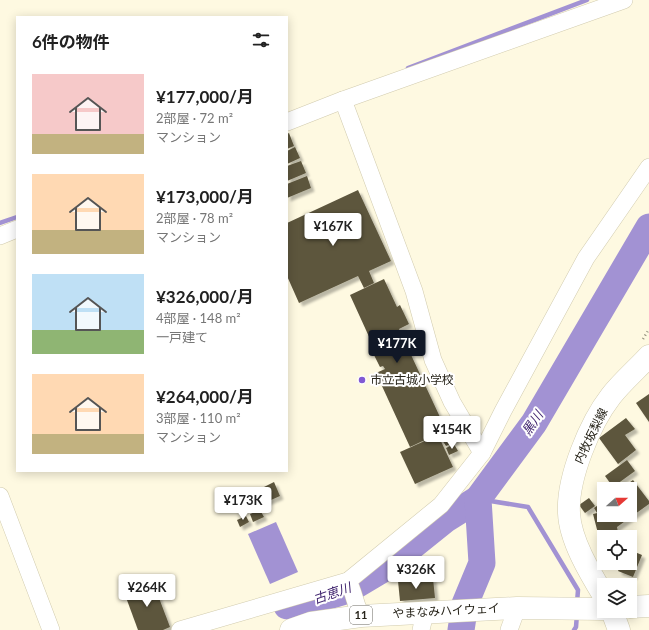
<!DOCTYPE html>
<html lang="ja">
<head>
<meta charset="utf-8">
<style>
	:root { --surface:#fff; --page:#f6f6f6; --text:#222; --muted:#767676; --accent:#111827 }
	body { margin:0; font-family:Lato,"Noto Sans JP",sans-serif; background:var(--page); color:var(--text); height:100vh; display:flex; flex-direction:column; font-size:15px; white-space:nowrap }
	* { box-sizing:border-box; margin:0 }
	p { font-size:13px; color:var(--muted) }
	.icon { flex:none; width:22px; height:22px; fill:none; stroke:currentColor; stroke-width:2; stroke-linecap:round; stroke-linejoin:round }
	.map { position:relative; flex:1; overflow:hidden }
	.details { position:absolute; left:16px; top:16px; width:272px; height:456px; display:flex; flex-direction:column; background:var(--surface); border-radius:0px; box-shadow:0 2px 10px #0003 }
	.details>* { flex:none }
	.needle { width:26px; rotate:69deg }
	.buttons { position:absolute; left:597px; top:482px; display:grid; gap:8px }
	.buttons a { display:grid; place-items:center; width:40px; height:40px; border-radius:0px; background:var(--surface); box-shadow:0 2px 10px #0003; font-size:20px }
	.price { position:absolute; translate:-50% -34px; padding:0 9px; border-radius:4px; background:#fff; color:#222; font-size:13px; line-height:26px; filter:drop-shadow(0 1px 2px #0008) }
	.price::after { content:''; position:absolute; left:50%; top:24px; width:12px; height:9px; margin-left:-6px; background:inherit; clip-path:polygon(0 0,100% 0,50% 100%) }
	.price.selected { background:var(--accent); color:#fff }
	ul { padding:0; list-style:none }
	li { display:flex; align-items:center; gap:12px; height:100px; padding:0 16px }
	li span { display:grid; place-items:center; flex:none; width:112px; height:80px; border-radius:0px; color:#555 }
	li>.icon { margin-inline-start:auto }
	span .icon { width:48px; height:48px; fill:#fffc; stroke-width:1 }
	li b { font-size:17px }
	h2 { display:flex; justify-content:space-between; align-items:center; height:48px; padding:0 16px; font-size:17px }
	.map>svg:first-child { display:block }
	.water { fill:#a292d3 }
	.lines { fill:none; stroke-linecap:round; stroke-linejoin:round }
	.stream { stroke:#a292d3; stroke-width:4.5 }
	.river { stroke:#a292d3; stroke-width:27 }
	.building { fill:#5d563e; filter:url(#shadow) }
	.minor-casing { stroke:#d1cbae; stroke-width:18 }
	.major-casing { stroke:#d1cbae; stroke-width:23 }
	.path { stroke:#918d7c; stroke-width:2.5; stroke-dasharray:1 3; stroke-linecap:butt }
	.minor { stroke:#fff; stroke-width:17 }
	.major { stroke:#fff; stroke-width:22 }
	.poi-dot { fill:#8159d3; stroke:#fff; stroke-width:1.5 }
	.labels { text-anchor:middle; stroke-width:4; stroke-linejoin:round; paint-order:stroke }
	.shield { fill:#fff; stroke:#68665f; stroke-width:1 }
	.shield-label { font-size:11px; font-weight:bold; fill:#27241a }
	.poi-label { font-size:12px; fill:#27241a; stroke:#fff; text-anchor:start }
	.street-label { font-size:12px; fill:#27241a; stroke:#fff }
	.water-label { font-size:13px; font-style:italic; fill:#3a1e6a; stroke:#fff }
</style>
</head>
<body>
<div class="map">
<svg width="649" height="630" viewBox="0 0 649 630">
	<defs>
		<filter id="shadow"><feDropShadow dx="3.5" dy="3.5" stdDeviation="1" flood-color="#0004"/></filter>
	</defs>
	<rect width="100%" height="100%" fill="#fef9e1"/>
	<path class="water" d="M276,522L298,572L270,584L248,534Z"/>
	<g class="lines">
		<g class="stream">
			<path d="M408,68L587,0"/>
			<path d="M0,223L17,217"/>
			<path d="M478,499L528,507L578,590L577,603"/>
			<path d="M574,630L576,627L577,614"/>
		</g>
		<g class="river">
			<path d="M287,606L302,601L325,597L348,590L385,568L446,519L478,499"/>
			<path d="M461,630L465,604L482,563L478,499L534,423L649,227"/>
		</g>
	</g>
	<g class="building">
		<path d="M289,133L294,146L287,149V134Z"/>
		<path d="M295,147L300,158L287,164V151Z"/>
		<path d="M301,161L306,173L287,181V166Z"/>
		<path d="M307,176L311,188L287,198V184Z"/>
		<path d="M358,190L391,261L369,271L374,283L364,288L358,276L299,303L287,276V223Z"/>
		<path d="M384,279L397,307L400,305L409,324L399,329L446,430L410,447L376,373L385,369L383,366L380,367L373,353L376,352L350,295Z"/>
		<path d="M649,394V422L636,403Z"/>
		<path d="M626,418L635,429L625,435L636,450L618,464L599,438Z"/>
		<path d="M454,434L457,441L446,446L442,440Z"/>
		<path d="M438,435L453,467L415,484L400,452Z"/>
		<path d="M454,444L458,451L449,455L446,448Z"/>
		<path d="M627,460L635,471L613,487L605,476Z"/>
		<path d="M633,480L649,501V504L617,527L619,537H604V552L603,553L593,514L597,513L594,508L604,501V515H630V489H620Z"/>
		<path d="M274,482L280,496L262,504L256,491Z"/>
		<path d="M254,489L259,500L239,509L234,498Z"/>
		<path d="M589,498L595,506L585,513L579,505Z"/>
		<path d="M260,510L264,517L253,522L250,514Z"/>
		<path d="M246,516L249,522L240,527L237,520Z"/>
		<path d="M630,550L642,555L633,577L618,571L622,563H630Z"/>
		<path d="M433,578L435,598L400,601L398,581Z"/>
		<path d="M153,582L170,627L163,630H138L124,592Z"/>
	</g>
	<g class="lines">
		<defs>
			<g id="minor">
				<path d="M343,100L624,0"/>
				<path d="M287,122L343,100L414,291L433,360L452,402L482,453"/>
				<path d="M0,236L17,229"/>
				<path d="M0,496L51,630"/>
				<path d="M348,581C354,592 355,604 361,616"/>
				<path d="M180,630L348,581L441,505L482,453L503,411L586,258L649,167"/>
				<path d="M421,630L425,613"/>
				<path d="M509,630L517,608"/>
			</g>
			<g id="major">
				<path d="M604,596C590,573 570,540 569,513C567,478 590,423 611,396C622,382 637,369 649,356"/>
				<path d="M630,607L649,606"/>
				<path d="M612,611L619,630"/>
				<path d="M291,630L311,623L361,616L517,608L604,609"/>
			</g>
		</defs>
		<use href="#minor" class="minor-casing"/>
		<use href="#major" class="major-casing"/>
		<path class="path" d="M643,339L649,329"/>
		<use href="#minor" class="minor"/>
		<use href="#major" class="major"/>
	</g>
	<circle class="poi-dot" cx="362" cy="380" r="4"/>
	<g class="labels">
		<rect class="shield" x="350" y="606" width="22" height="18" rx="3"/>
		<g class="shield-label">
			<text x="361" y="619">11</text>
		</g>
		<g class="poi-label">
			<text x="370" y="384">市立古城小学校</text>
		</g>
		<g class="street-label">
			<text transform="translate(591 436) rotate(-64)" y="4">内牧坂梨線</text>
			<text transform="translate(446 611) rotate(-3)" y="4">やまなみハイウェイ</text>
		</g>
		<g class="water-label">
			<text transform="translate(532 423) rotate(-56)" y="5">黒川</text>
			<text transform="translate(332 593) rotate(-19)" y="5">古恵川</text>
		</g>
	</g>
</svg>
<div class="buttons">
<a><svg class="needle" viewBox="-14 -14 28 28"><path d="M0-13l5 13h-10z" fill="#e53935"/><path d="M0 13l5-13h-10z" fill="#767676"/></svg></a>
<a><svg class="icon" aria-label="locate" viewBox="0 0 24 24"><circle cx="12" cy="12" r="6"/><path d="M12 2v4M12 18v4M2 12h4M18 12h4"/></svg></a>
<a><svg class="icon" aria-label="layers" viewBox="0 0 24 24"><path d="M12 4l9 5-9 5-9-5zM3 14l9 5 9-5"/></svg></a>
</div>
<b class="price" style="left:333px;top:247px">¥167K</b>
<b class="price selected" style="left:397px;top:364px">¥177K</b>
<b class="price" style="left:452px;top:450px">¥154K</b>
<b class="price" style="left:243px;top:521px">¥173K</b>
<b class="price" style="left:416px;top:590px">¥326K</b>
<b class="price" style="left:147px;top:608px">¥264K</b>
<section class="details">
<h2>6件の物件<svg class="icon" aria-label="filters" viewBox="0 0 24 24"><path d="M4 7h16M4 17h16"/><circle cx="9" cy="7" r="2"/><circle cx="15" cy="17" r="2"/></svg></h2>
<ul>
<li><span style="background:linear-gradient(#f6c9c9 75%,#c2b280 0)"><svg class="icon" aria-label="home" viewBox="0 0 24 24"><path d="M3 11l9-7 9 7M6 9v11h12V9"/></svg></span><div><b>¥177,000/月</b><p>2部屋 · 72 m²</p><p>マンション</p></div></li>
<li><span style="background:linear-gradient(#ffd9b3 70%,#c2b280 0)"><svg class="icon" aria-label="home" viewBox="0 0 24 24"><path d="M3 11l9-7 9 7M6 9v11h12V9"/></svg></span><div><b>¥173,000/月</b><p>2部屋 · 78 m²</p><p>マンション</p></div></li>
<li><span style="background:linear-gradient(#bfe0f5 70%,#8fb573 0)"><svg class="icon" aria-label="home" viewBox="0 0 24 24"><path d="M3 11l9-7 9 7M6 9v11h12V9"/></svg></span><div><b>¥326,000/月</b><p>4部屋 · 148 m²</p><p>一戸建て</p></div></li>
<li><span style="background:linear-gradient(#ffd9b3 75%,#c2b280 0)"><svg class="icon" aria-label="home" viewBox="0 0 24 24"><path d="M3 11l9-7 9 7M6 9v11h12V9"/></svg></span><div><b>¥264,000/月</b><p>3部屋 · 110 m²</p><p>マンション</p></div></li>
</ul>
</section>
</div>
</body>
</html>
